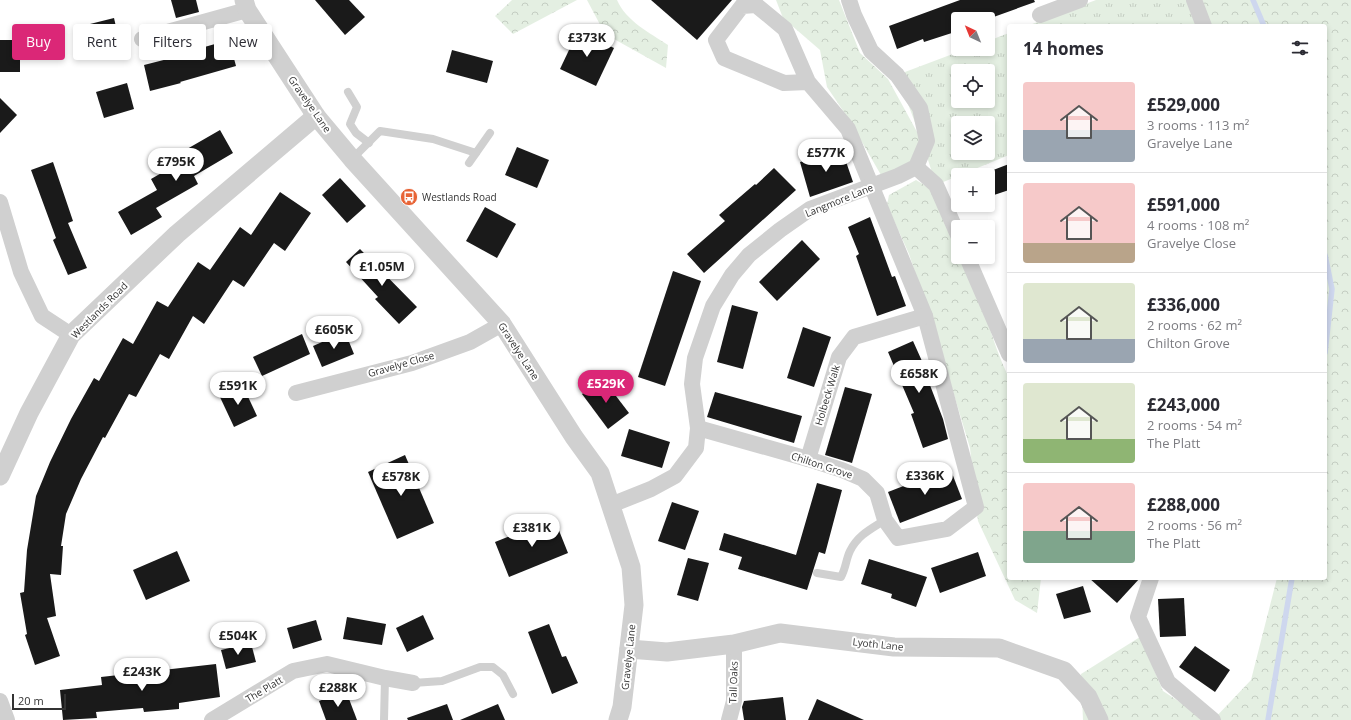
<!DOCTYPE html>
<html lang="en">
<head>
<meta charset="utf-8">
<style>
	:root { --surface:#fff; --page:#f7f7f7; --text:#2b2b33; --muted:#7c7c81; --line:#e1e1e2; --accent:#db2777 }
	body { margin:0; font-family:"Open Sans",sans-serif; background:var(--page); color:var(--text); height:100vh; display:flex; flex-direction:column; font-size:15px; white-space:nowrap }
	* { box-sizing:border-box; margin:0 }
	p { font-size:13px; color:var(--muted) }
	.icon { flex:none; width:22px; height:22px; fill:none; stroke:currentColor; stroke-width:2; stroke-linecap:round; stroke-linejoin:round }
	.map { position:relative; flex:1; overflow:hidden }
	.drawer { position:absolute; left:1007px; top:24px; width:320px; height:556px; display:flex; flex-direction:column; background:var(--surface); border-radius:4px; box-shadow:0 2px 6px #0003 }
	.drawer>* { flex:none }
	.banner { position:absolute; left:12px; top:24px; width:380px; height:36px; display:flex; gap:8px }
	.needle { width:26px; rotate:317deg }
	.tools { position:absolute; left:951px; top:12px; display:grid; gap:8px }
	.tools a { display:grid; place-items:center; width:44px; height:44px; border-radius:4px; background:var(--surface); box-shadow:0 2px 6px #0003; font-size:20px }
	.scale { position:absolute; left:12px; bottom:10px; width:54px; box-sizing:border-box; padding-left:4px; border:2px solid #333; border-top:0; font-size:11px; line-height:14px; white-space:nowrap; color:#333; -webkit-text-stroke:3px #fff; paint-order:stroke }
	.price { position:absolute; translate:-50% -34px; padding:0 9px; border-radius:14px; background:#fff; color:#222; font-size:13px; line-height:26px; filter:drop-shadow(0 1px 2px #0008) }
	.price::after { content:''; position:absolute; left:50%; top:24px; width:12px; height:9px; margin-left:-6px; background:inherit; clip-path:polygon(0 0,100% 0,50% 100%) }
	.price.active { background:var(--accent); color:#fff }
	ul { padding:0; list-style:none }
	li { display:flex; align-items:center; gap:12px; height:100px; padding:0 16px }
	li+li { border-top:1px solid var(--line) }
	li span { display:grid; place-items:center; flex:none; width:112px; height:80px; border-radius:4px; color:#555 }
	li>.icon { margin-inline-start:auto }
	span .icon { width:48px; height:48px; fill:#fffc; stroke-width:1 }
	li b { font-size:17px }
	h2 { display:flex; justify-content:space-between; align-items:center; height:48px; padding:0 16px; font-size:17px }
	.tag { padding:0 14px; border-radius:4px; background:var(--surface); box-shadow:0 2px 6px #0003; font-size:14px; line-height:36px }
	.tag.active { background:var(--accent); color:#fff }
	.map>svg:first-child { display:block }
	.grass { fill:url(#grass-tufts); fill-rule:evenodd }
	.forest { fill:url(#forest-crowns) }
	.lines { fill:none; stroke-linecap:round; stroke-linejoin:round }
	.stream { stroke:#ced7ee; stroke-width:5.5 }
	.building { fill:#1a1a1a }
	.service { stroke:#d0d0d0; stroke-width:8 }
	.minor { stroke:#d0d0d0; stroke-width:16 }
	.tertiary { stroke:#d0d0d0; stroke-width:19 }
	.labels { text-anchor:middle; stroke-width:4; stroke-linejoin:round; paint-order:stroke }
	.street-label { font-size:10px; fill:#333; stroke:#fff }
	.poi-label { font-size:10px; fill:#333; stroke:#fff; text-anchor:start }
</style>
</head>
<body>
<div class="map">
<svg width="1351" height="720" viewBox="0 0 1351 720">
	<defs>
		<pattern id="grass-tufts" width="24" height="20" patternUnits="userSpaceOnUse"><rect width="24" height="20" fill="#e4efe2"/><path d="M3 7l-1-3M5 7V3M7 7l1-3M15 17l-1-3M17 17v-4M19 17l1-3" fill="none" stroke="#c4cdc2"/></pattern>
		<pattern id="forest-crowns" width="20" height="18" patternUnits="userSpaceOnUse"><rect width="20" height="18" fill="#e4efe2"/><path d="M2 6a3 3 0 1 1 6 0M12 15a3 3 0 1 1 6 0" fill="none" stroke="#c4cdc2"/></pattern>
	</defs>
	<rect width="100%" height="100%" fill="#fff"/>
	<g class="grass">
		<path d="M1096,0H1194L1204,26H1027Z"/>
		<path d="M1009,33V155L936,185L922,141L897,75L966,49H988V41ZM958,71H988V101H958ZM958,123H988V153H958Z"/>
	</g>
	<g class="forest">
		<path d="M512,0H577L513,34L495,16Z"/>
		<path d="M587,0H617C626,21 650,33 668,45L666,68L605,34Z"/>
		<path d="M776,0H839L860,53L888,79L922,141L914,162L881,175L848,118L827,87L820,50L783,18Z"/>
		<path d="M1194,0H1351V720H1213L1251,680L1277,578H1325V26H1204Z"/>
		<path d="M916,180L933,190L958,244V257H964C982,296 990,339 1009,378V578H1041L1037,613L1015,600L978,521L970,448L939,345L909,254L887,205L889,195Z"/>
		<path d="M1140,637L1163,691L1207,720H1083L1081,674Z"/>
	</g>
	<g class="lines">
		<g class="stream">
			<path d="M1253,0L1264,26"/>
			<path d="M1325,255L1332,289L1325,353"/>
			<path d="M1268,720L1292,578"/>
		</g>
	</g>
	<g class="building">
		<path d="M171,0H196L199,12L176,18Z"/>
		<path d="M315,0H349L365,17L345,35Z"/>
		<path d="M651,0H732L697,40Z"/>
		<path d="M960,0H1034L1035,2L988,19H958V31L924,42L923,39L897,49L889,26Z"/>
		<path d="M114,18L119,40L91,46L86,25Z"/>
		<path d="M578,31L614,48L596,86L560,69Z"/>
		<rect x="0" y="40" width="20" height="32"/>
		<path d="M229,40L236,66L180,82L181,83L150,91L144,65L195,52L194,50Z"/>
		<path d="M452,50L493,61L487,83L446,72Z"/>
		<path d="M127,83L134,109L104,118L96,92Z"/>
		<path d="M0,98L17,115L0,133Z"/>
		<path d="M220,130L233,153L194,176L198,184L156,208L162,217L131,235L118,212L157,190L151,179L191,156L187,149Z"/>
		<path d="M517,147L549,160L537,188L505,175Z"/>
		<path d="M842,150L853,182L810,197L800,162Z"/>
		<path d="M53,162L73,221L68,223L87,268L68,275L53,240L56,238L31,170Z"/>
		<path d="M1009,164V190L991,196L988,188V172Z"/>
		<path d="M774,168L796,190L704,273L687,254L725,221L719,215L755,184L756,185Z"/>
		<path d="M340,178L366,206L347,223L322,195Z"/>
		<path d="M280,192L311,213L285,251L274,243L244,287L233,280L204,324L193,316L169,359L160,354L136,397L129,394L105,438L103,437L81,479L66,514L61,546H63L61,575L50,574L56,616L47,618L60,656L35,665L25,635L27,634L20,593L24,592L27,550L36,496L50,462L71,419L94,378L99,381L123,338L133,344L157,301L168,307L198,262L210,270L240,227L251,235Z"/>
		<path d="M485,207L516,224L497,258L466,241Z"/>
		<path d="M870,217L892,277L895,276L906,306L877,316L856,256L859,254L848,227Z"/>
		<path d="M802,240L820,259L777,301L759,282Z"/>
		<path d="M360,249L417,307L399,324L375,299L378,297L346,262Z"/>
		<path d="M673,271L701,281L665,386L638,377Z"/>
		<path d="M732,305L758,312L743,369L717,362Z"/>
		<path d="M803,327L831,337L814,387L787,378Z"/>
		<path d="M345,332L354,354L322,367L313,346Z"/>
		<path d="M302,334L310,354L262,376L253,357Z"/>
		<path d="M913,341L930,379L928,380L943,419L948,439L923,448L911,414L914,413L888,352Z"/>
		<path d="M603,379L629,413L608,429L582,394Z"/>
		<path d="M242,384L257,416L234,427L219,395Z"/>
		<path d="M845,387L872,394L852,463L825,455Z"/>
		<path d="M715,392L802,416L794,443L707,417Z"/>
		<path d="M629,429L670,442L662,468L621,456Z"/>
		<path d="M405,455L434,523L397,539L368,472Z"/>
		<path d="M950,468L962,499L900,523L888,492Z"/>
		<path d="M817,483L842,490L825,554L819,552L807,590L738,569L742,557L719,550L724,533L796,555Z"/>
		<path d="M672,502L699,511L685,550L658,541Z"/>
		<path d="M554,518L568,553L509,577L495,542Z"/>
		<path d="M177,551L190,581L146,600L133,570Z"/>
		<path d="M978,552L986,576L940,593L931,568Z"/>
		<path d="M688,558L709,563L698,601L677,595Z"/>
		<path d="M869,559L927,577L916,607L891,598L892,594L861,584Z"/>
		<path d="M1089,578H1140L1117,603Z"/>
		<path d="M1083,586L1091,612L1064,619L1056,594Z"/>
		<path d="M1184,598L1186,636L1160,637L1158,599Z"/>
		<path d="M423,615L434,639L407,652L396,628Z"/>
		<path d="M347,617L386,624L382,645L343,639Z"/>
		<path d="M316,620L322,640L293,649L287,628Z"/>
		<path d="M549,624L562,657L566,656L578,683L552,694L528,632Z"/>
		<path d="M251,643L256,662L226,669L221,650Z"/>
		<path d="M1195,646L1230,670L1215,692L1179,667Z"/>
		<path d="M216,664L220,697L179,703V709L144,712L143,708L96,712L97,718L63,720L60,690L102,685L101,677Z"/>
		<path d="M346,691L357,720H326L319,701Z"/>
		<path d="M783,697L786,720H744L742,707L744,701Z"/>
		<path d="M817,699L864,720H808Z"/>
		<path d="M447,704L453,720H408L407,718Z"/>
		<path d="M498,704L505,720H460Z"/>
	</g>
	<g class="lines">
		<g class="service">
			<path d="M348,92L357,107L350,124L356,133L369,143"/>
			<path d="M352,159L380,131L433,139L476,153"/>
			<path d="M469,163L490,133"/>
			<path d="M817,573L841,577C846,568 846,559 850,551C858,535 871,529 885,520"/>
			<path d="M413,683L442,681L480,667H493L503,675L513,694"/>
			<path d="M384,720L385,678"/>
		</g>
		<g class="minor">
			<path d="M1194,0L1204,26"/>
			<path d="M1040,15L1080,0"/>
			<path d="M142,39L247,10"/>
			<path d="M916,167L936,185L958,235"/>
			<path d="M0,202L21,272L42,316L71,335"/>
			<path d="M967,257L1009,354"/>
			<path d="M296,393L412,363L470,342L502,324"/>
			<path d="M698,428L808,459L842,470L863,479L877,493L885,520L898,538L947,529L976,507L925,316L848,129L808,82L784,83L724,58L716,40L742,6L756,5L785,29L808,82"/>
			<path d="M808,459L839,357L854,337L925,316"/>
			<path d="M611,505L651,489L675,476L696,448L698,428L692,384L695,358L713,306L732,275L749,255L780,230L810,209L898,176L916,167L927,141L920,108L897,75L871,51L854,15L849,0"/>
			<path d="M1151,578L1138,617L1168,682L1213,720"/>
			<path d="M0,701L7,720"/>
			<path d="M212,720L293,671L327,664L385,678L413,683"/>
			<path d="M729,720L734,701V644"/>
		</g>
		<g class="tertiary">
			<path d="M244,0L247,10L316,116L352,159L502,324L574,437L600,473L631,567L634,605L622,707L618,720"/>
			<path d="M0,476L29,413L71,335L177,234L316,116"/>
			<path d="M629,649L667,652L734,644L780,633L894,647L999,648L1064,671L1088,697L1099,720"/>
		</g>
	</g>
	<defs>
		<symbol id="bus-disc" viewBox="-11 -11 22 22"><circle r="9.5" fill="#e86436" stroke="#fff"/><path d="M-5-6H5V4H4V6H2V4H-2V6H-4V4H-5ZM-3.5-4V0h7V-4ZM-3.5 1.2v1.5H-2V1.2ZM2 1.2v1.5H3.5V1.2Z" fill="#fff"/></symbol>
	</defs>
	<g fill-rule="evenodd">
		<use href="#bus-disc" x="399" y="187" width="20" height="20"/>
	</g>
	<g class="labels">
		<g class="street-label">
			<text transform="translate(310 104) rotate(55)" y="4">Gravelye Lane</text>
			<text transform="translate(839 200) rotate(-22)" y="4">Langmore Lane</text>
			<text transform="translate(99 310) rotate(-45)" y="4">Westlands Road</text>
			<text transform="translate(519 351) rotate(57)" y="4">Gravelye Lane</text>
			<text transform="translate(401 364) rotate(-16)" y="4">Gravelye Close</text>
			<text transform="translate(827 395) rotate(-73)" y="4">Holbeck Walk</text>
			<text transform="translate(822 465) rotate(18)" y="4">Chilton Grove</text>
			<text transform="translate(878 644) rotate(6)" y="4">Lyoth Lane</text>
			<text transform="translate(628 657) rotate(-84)" y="4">Gravelye Lane</text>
			<text transform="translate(733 682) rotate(-88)" y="4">Tall Oaks</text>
			<text transform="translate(264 689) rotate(-31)" y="4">The Platt</text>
		</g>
		<g class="poi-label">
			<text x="422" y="201">Westlands Road</text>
		</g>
	</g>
</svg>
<div class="tools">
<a><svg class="needle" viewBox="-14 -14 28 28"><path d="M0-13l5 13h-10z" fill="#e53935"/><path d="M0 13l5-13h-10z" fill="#7c7c81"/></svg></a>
<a><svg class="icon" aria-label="locate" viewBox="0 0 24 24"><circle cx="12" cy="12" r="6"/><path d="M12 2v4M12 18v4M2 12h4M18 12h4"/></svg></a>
<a><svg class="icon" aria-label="layers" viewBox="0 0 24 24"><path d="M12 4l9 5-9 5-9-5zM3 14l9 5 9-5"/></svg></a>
<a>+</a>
<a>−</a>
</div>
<div class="scale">20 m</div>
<b class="price" style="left:587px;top:58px">£373K</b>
<b class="price" style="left:826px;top:173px">£577K</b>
<b class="price" style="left:176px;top:182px">£795K</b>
<b class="price" style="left:382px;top:287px">£1.05M</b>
<b class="price" style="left:334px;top:350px">£605K</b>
<b class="price" style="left:919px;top:394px">£658K</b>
<b class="price active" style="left:606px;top:404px">£529K</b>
<b class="price" style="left:238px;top:406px">£591K</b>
<b class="price" style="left:925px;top:496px">£336K</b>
<b class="price" style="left:401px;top:497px">£578K</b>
<b class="price" style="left:532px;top:548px">£381K</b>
<b class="price" style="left:238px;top:656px">£504K</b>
<b class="price" style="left:142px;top:692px">£243K</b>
<b class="price" style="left:338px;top:708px">£288K</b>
<div class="banner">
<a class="tag active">Buy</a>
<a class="tag">Rent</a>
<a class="tag">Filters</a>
<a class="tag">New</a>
</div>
<section class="drawer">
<h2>14 homes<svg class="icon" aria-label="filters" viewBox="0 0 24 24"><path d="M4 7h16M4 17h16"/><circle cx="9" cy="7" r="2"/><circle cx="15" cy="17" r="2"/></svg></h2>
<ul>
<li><span style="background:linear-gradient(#f6c9c9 60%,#9aa5b1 0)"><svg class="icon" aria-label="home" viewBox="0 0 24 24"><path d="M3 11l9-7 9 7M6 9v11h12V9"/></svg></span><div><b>£529,000</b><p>3 rooms · 113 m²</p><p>Gravelye Lane</p></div></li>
<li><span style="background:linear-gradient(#f6c9c9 75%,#b9a48a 0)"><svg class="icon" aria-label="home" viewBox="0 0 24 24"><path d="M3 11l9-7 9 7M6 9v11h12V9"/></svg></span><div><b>£591,000</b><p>4 rooms · 108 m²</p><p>Gravelye Close</p></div></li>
<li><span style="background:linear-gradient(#dfe7d0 70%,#9aa5b1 0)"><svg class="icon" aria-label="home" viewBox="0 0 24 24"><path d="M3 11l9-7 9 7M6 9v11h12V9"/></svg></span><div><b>£336,000</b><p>2 rooms · 62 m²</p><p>Chilton Grove</p></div></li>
<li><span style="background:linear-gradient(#dfe7d0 70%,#8fb573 0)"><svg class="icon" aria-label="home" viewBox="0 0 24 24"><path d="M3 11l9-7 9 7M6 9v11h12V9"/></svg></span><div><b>£243,000</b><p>2 rooms · 54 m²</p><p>The Platt</p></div></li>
<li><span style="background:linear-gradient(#f6c9c9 60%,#7fa58c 0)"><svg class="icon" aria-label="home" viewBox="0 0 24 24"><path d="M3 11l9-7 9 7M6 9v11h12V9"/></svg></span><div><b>£288,000</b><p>2 rooms · 56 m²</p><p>The Platt</p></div></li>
</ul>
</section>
</div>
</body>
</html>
